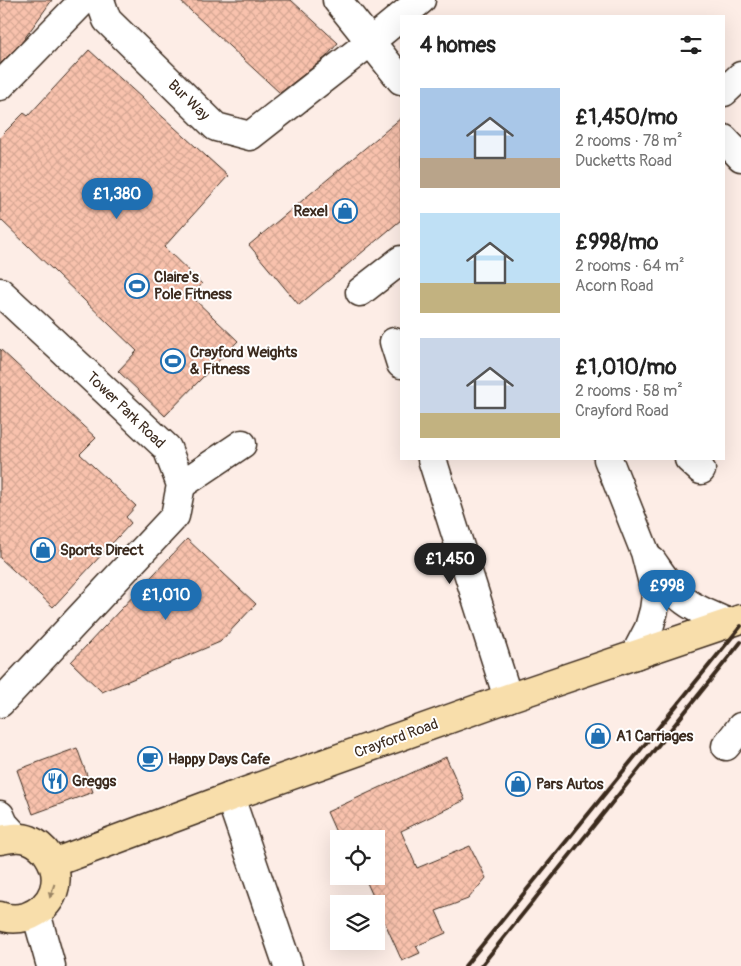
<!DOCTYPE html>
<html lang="en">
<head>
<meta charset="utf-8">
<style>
	:root { --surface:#fff; --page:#f6f6f6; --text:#222; --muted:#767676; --accent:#1f6fb2 }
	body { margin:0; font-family:Pangolin,sans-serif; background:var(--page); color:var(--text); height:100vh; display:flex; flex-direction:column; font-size:19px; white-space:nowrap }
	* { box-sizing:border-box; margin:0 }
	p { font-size:16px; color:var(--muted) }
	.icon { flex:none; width:28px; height:28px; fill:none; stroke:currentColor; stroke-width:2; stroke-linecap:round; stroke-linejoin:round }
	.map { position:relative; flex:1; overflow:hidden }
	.side { position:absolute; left:400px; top:15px; width:325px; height:445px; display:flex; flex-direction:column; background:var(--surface); border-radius:0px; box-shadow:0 5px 20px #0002 }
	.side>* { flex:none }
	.fabs { position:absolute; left:330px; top:830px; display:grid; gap:10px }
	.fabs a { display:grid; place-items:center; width:55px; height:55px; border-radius:0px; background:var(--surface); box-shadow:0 5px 20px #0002; font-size:25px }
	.price { position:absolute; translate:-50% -42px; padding:0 11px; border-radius:18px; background:var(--accent); color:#fff; font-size:16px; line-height:32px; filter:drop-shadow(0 1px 2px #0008) }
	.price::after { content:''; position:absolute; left:50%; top:30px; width:15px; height:11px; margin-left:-8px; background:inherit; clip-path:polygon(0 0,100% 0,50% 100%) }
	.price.on { background:#222; color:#fff }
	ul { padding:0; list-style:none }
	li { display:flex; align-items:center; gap:15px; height:125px; padding:0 20px }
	li span { display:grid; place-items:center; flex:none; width:140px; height:100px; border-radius:0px; color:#555 }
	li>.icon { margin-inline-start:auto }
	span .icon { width:60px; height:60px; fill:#fffc; stroke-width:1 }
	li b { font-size:21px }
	h2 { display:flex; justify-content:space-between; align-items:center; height:60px; padding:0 20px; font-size:21px }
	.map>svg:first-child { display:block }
	.building { fill:url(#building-cross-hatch); stroke:#3b2a1e }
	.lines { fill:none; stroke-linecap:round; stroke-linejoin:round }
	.minor-casing { stroke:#3b2a1e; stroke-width:31 }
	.major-casing { stroke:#3b2a1e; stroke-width:31 }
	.minor { stroke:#fff; stroke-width:28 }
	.major { stroke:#f8deab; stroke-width:28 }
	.rail { stroke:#3b2a1e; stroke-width:4 }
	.oneway { fill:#9a8464 }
	.labels { text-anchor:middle; stroke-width:4; stroke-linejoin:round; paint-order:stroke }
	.street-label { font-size:15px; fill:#3b2a1e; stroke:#fff }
	.poi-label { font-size:15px; font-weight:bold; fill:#3b2a1e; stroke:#fff; text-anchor:start }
</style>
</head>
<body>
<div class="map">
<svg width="741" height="966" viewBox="0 0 741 966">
	<defs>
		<pattern id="building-cross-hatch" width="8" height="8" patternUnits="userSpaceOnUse" patternTransform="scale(1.25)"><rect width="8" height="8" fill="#f9c2ad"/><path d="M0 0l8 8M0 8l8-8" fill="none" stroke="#d6a794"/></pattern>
	</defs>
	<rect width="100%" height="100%" fill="#fdede6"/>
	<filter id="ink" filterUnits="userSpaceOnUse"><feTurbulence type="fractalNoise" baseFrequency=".02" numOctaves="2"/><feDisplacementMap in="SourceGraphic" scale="10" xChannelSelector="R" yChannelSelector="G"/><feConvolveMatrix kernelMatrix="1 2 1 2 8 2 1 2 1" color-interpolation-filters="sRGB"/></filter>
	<g filter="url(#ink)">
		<g class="building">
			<path d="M0,0H52L22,42L0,64Z"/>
			<path d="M179,0H291L338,43L326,57L280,93Z"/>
			<path d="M89,50L228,176L164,247L202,284L191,296L238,341L165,416L118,371L137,351L0,219V137L24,113L28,116Z"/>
			<path d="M401,118V220L299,305L249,245Z"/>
			<path d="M0,349L96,438L80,454L136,506L126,517L131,523L53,607L0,558Z"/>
			<path d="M187,539L256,604L220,642L102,692L71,662Z"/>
			<path d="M77,748L93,792L33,814L17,770Z"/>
			<path d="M446,757L465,800L401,831L417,868L470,846L486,878L468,899L436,911L446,933L416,946L420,953L402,961L364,876H376V839H339L327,812Z"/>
		</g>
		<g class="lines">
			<defs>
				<g id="minor">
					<path d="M100,0L107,20L216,127L250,136L370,42L421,0"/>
					<path d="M337,0L401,80"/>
					<path d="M0,86L84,0"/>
					<path d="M724,92L741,76"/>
					<path d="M724,139L741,157"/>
					<path d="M0,292L167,448L181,485L175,516L0,703"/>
					<path d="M360,292L401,260"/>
					<path d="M394,342L401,364"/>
					<path d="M432,459L508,698"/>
					<path d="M608,459L645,552L656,595L654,610L649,628L635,655"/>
					<path d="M689,459L701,470"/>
					<path d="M181,485L242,444"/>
					<path d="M652,561C662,575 672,591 685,601C698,611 714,616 728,623"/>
					<path d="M726,746L741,727"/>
					<path d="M230,797L288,966"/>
					<path d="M0,815L4,824L16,837"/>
					<path d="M36,913L51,966"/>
				</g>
				<g id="major">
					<path d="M0,840C11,838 20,836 30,840C37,843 44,849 48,855C64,879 54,907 26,917C18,919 8,919 0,916"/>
					<path d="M53,863L230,797L508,698L741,619"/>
				</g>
			</defs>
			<use href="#minor" class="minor-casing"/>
			<use href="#major" class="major-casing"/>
			<use href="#minor" class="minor"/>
			<use href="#major" class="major"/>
			<g class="rail">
				<path d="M465,966L741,626"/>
				<path d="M481,966L741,642"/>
			</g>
		</g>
		<defs><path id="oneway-solid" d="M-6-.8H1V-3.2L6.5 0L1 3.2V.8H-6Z" transform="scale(1.25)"/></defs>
		<use class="oneway" href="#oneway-solid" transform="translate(52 891) rotate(109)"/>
	</g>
	<defs>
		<symbol id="shop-ring" viewBox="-11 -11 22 22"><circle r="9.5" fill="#fff" stroke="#1f6fb2" stroke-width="1.5"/><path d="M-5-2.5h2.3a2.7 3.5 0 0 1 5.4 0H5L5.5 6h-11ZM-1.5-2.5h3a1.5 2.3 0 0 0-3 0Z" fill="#1f6fb2"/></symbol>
		<symbol id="stadium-ring" viewBox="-11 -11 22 22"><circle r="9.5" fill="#fff" stroke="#1f6fb2" stroke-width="1.5"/><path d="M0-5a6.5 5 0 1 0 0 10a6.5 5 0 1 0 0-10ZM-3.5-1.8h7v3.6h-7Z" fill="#1f6fb2"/></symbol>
		<symbol id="cafe-ring" viewBox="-11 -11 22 22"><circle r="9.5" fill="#fff" stroke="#1f6fb2" stroke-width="1.5"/><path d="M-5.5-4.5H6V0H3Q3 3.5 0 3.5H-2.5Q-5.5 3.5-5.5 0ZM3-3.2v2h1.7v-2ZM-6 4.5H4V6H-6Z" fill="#1f6fb2"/></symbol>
		<symbol id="restaurant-ring" viewBox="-11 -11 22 22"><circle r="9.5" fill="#fff" stroke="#1f6fb2" stroke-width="1.5"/><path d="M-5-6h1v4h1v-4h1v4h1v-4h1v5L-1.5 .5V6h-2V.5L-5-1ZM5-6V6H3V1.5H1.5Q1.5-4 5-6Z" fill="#1f6fb2"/></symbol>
	</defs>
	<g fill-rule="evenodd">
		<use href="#shop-ring" x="331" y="197" width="28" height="28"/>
		<use href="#stadium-ring" x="123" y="272" width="28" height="28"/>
		<use href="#stadium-ring" x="159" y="347" width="28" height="28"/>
		<use href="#shop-ring" x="29" y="536" width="28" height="28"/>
		<use href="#shop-ring" x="584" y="722" width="28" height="28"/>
		<use href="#cafe-ring" x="136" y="745" width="28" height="28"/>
		<use href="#restaurant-ring" x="41" y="767" width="28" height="28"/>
		<use href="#shop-ring" x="504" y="770" width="28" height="28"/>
	</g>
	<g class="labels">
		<g class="street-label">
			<text transform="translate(189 100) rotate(44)" y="5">Bur Way</text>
			<text transform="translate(126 410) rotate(44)" y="5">Tower Park Road</text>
			<text transform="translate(396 738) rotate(-20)" y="5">Crayford Road</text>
		</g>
		<g class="poi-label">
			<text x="328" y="216" text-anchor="end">Rexel</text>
			<text x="154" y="282">Claire's<tspan x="154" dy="17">Pole Fitness</tspan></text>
			<text x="190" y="357">Crayford Weights<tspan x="190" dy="17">&amp; Fitness</tspan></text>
			<text x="60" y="555">Sports Direct</text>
			<text x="616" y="741">A1 Carriages</text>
			<text x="168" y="764">Happy Days Cafe</text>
			<text x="72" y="786">Greggs</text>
			<text x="536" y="789">Pars Autos</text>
		</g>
	</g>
</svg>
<div class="fabs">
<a><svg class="icon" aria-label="locate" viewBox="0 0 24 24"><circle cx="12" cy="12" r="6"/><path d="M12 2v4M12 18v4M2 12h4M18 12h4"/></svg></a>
<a><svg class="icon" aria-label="layers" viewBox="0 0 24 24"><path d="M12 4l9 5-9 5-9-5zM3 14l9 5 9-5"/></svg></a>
</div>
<b class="price" style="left:117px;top:220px">£1,380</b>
<b class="price on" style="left:450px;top:585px">£1,450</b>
<b class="price" style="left:667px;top:612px">£998</b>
<b class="price" style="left:166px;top:621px">£1,010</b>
<section class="side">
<h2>4 homes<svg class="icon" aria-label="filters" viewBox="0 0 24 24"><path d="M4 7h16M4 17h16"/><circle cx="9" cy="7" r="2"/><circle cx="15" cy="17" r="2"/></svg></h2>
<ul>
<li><span style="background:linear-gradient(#a9c7e8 70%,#b9a48a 0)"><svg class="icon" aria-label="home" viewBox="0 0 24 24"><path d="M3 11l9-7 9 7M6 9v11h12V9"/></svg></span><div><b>£1,450/mo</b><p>2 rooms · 78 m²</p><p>Ducketts Road</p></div></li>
<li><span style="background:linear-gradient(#bfe0f5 70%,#c2b280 0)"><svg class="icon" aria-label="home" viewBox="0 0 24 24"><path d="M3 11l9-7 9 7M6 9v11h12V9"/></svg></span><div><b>£998/mo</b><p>2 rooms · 64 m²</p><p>Acorn Road</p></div></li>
<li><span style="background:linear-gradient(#c9d6e8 75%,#c2b280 0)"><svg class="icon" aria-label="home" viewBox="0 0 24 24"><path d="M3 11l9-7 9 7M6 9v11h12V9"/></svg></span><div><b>£1,010/mo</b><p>2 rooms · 58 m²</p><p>Crayford Road</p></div></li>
</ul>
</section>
</div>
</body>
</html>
